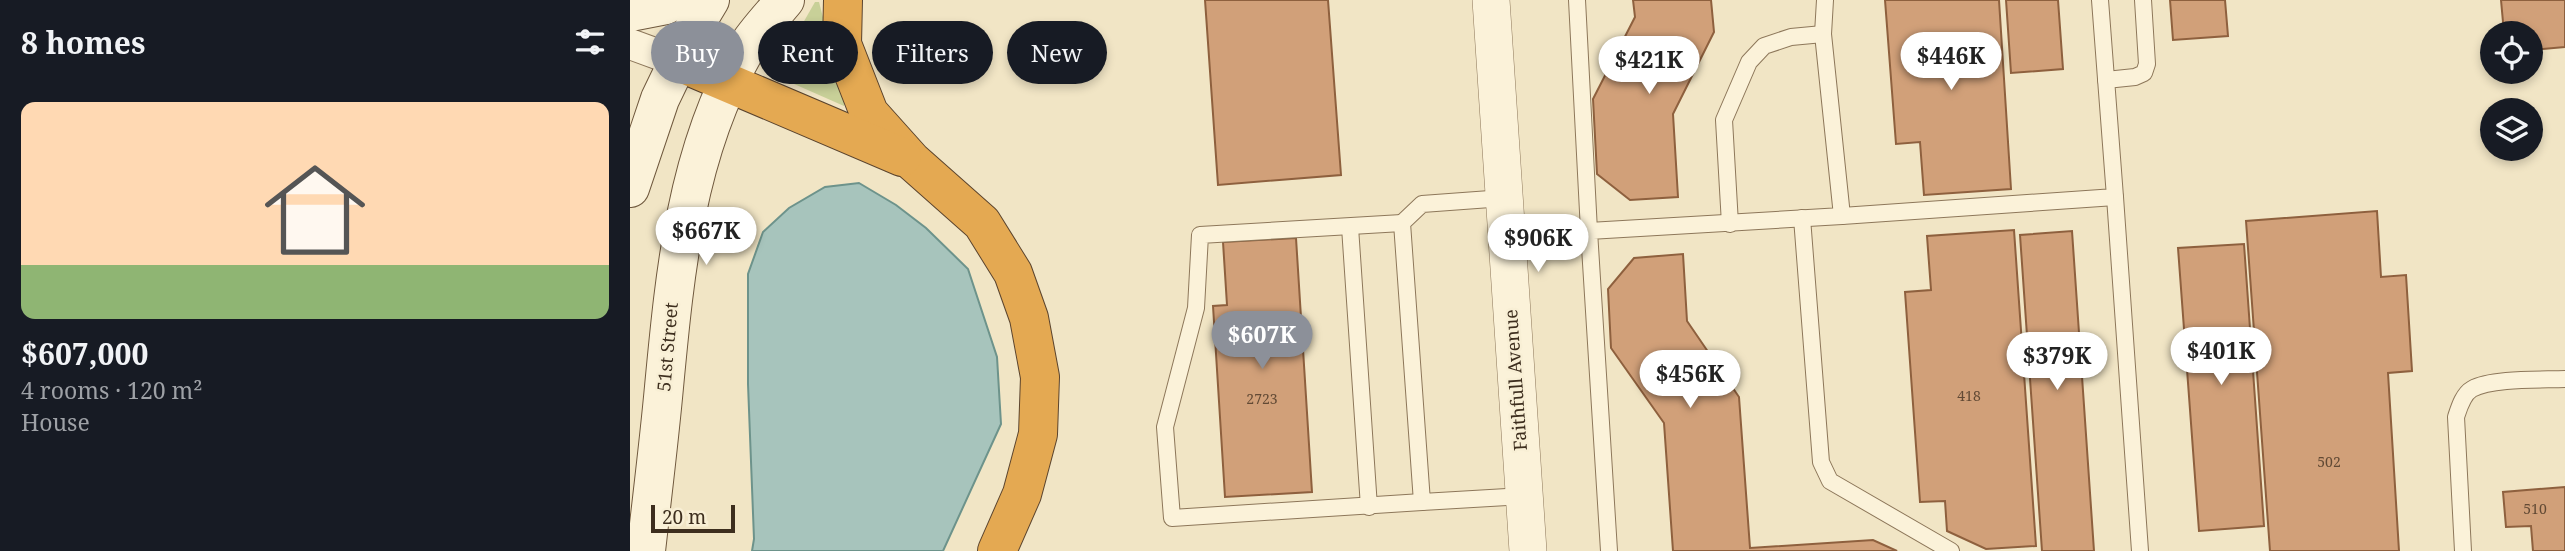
<!DOCTYPE html>
<html lang="en">
<head>
<meta charset="utf-8">
<style>
	:root { --surface:#171b24; --page:#20242c; --text:#f1f3f6; --muted:#9ea1a6; --accent:#8c9099 }
	body { margin:0; font-family:"Noto Serif",serif; background:var(--page); color:var(--text); height:100vh; display:flex; flex-direction:column; font-size:26px; white-space:nowrap }
	* { box-sizing:border-box; margin:0 }
	p { font-size:23px; color:var(--muted) }
	.icon { flex:none; width:38px; height:38px; fill:none; stroke:currentColor; stroke-width:2; stroke-linecap:round; stroke-linejoin:round }
	.map { position:relative; flex:1; overflow:hidden }
	.sheet { display:flex; flex-direction:column; background:var(--surface); width:630px }
	.sheet>* { flex:none }
	.banner { position:absolute; left:21px; top:21px; width:665px; height:63px; display:flex; gap:14px }
	.fabs { position:absolute; left:1850px; top:21px; display:grid; gap:14px }
	.fabs a { display:grid; place-items:center; width:63px; height:63px; border-radius:50%; background:var(--surface); box-shadow:0 4px 10px #0003; font-size:35px }
	.scale { position:absolute; left:21px; bottom:18px; width:84px; box-sizing:border-box; padding-left:7px; border:4px solid #3d2e1e; border-top:0; font-size:19px; line-height:24px; white-space:nowrap; color:#3d2e1e; -webkit-text-stroke:5px #f8efd5; paint-order:stroke }
	.price { position:absolute; translate:-50% -60px; padding:0 16px; border-radius:24px; background:#fff; color:#222; font-size:23px; line-height:46px; filter:drop-shadow(0 2px 4px #0008) }
	.price::after { content:''; position:absolute; left:50%; top:42px; width:21px; height:16px; margin-left:-10px; background:inherit; clip-path:polygon(0 0,100% 0,50% 100%) }
	.price.active { background:var(--accent); color:#fff }
	ul { padding:0; list-style:none }
	li { display:grid; align-content:center; gap:14px; height:371px; padding:0 21px }
	li span { display:grid; place-items:center; height:217px; border-radius:14px; color:#555 }
	li>.icon { margin-inline-start:auto }
	span .icon { width:126px; height:126px; fill:#fffc; stroke-width:1 }
	li b { font-size:30px }
	h2 { display:flex; justify-content:space-between; align-items:center; height:84px; padding:0 21px; font-size:30px }
	.tag { padding:0 24px; border-radius:32px; background:var(--surface); box-shadow:0 4px 10px #0003; font-size:24px; line-height:63px }
	.tag.active { background:var(--accent); color:#fff }
	main { display:flex; flex:1; min-height:0 }
	.map>svg:first-child { display:block }
	.green { fill:#c8d098 }
	.water { fill:#a7c4bc; stroke:#6d938b; stroke-width:2 }
	.building { fill:#d1a079; stroke:#8e603e; stroke-width:2 }
	.lines { fill:none; stroke-linecap:round; stroke-linejoin:round }
	.service-casing { stroke:#8d775a; stroke-width:18 }
	.minor-casing { stroke:#8d775a; stroke-width:32 }
	.tertiary-casing { stroke:#8d775a; stroke-width:38 }
	.secondary-casing { stroke:#6f583d; stroke-width:40 }
	.motorway-casing { stroke:#5b442e; stroke-width:40 }
	.service { stroke:#fbf2d9; stroke-width:16 }
	.minor { stroke:#fbf2d9; stroke-width:30 }
	.tertiary { stroke:#fbf2d9; stroke-width:37 }
	.secondary { stroke:#fbf2d9; stroke-width:38 }
	.motorway { stroke:#e4a952; stroke-width:38 }
	.labels { text-anchor:middle; stroke-width:5; stroke-linejoin:round; paint-order:stroke }
	.number-label { font-size:14px; fill:#624a35 }
	.street-label { font-size:18px; fill:#3d2e1e; stroke:#f8efd5 }
</style>
</head>
<body>
<main>
<section class="sheet">
<h2>8 homes<svg class="icon" aria-label="filters" viewBox="0 0 24 24"><path d="M4 7h16M4 17h16"/><circle cx="9" cy="7" r="2"/><circle cx="15" cy="17" r="2"/></svg></h2>
<ul>
<li><span style="background:linear-gradient(#ffd9b3 75%,#8fb573 0)"><svg class="icon" aria-label="home" viewBox="0 0 24 24"><path d="M3 11l9-7 9 7M6 9v11h12V9"/></svg></span><div><b>$607,000</b><p>4 rooms · 120 m²</p><p>House</p></div></li>
</ul>
</section>
<div class="map">
<svg width="1935" height="551" viewBox="0 0 1935 551">
	<rect width="100%" height="100%" fill="#f1e5c5"/>
	<path class="green" d="M185,2H189L214,99V106L146,76L145,72Z"/>
	<path class="water" d="M229,183L266,205L296,228L338,269L367,357L371,424L313,551H122L124,539L118,384V274L133,232L159,208L195,187Z"/>
	<g class="building">
		<path d="M575,0H698L711,175L588,185Z"/>
		<path d="M1003,0H1081L1084,32L1043,114L1048,197L1000,200L967,174L963,99L1005,17Z"/>
		<path d="M1255,0H1369L1381,189L1294,195L1290,142L1266,144Z"/>
		<path d="M1376,0H1428L1433,69L1381,73Z"/>
		<path d="M1540,0H1595L1598,36L1543,40Z"/>
		<path d="M1871,0H1935V47L1900,50V33H1874Z"/>
		<path d="M1747,211L1751,277L1776,275L1782,371L1758,373L1769,551H1640L1616,221Z"/>
		<path d="M1384,230L1406,546L1356,549L1317,531L1315,501L1290,502L1275,292L1301,290L1297,236Z"/>
		<path d="M1442,231L1464,551H1412L1390,235Z"/>
		<path d="M666,238L682,492L595,497L583,306L597,305L593,242Z"/>
		<path d="M1614,244L1634,526L1569,531L1548,248Z"/>
		<path d="M1053,254L1057,321L1109,397L1120,548L1243,540L1267,551H1043L1034,423L981,348L978,289L1004,258Z"/>
		<path d="M1935,487V551H1903L1901,526L1876,527L1873,492Z"/>
	</g>
	<g class="lines">
		<defs>
			<g id="service">
				<path d="M1476,80L1505,77L1514,73L1517,64L1513,0"/>
				<path d="M1485,197L1510,551"/>
				<path d="M874,198L792,204L772,223L792,502L894,496"/>
				<path d="M1212,216L1485,197L1470,0"/>
				<path d="M1172,218L1191,462L1200,481L1321,551"/>
				<path d="M772,223L570,235L566,308L535,427L542,518L792,502"/>
				<path d="M1100,224L1094,120L1119,62L1134,46L1161,37L1193,34"/>
				<path d="M720,227L739,507"/>
				<path d="M876,235L959,231L947,0"/>
				<path d="M979,551L959,231L1212,216L1193,34L1195,0"/>
				<path d="M1833,551L1826,417C1829,408 1833,394 1842,389C1861,378 1912,380 1935,379"/>
			</g>
			<path id="minor" d="M0,44L49,62"/>
			<path id="tertiary" d="M861,0L898,551"/>
			<g id="secondary">
				<path d="M0,12L36,5L44,0"/>
				<path d="M0,188L30,99L68,20L80,0"/>
				<path d="M16,551C22,497 29,442 34,387C45,271 56,153 115,50C126,32 142,16 155,0"/>
			</g>
			<g id="motorway">
				<path d="M213,0L212,44L239,113L282,161L352,223L383,273L399,318L410,377L408,434L392,494L367,551"/>
				<path d="M49,62L272,157"/>
			</g>
		</defs>
		<use href="#service" class="service-casing"/>
		<use href="#minor" class="minor-casing"/>
		<use href="#tertiary" class="tertiary-casing"/>
		<use href="#secondary" class="secondary-casing"/>
		<use href="#motorway" class="motorway-casing"/>
		<use href="#service" class="service"/>
		<use href="#minor" class="minor"/>
		<use href="#tertiary" class="tertiary"/>
		<use href="#secondary" class="secondary"/>
		<use href="#motorway" class="motorway"/>
	</g>
	<g class="labels">
		<g class="number-label">
			<text x="1339" y="401">418</text>
			<text x="632" y="404">2723</text>
			<text x="1699" y="467">502</text>
			<text x="1905" y="514">510</text>
		</g>
		<g class="street-label">
			<text transform="translate(38 347) rotate(-85)" y="6">51st Street</text>
			<text transform="translate(886 380) rotate(-94)" y="6">Faithfull Avenue</text>
		</g>
	</g>
</svg>
<div class="fabs">
<a><svg class="icon" aria-label="locate" viewBox="0 0 24 24"><circle cx="12" cy="12" r="6"/><path d="M12 2v4M12 18v4M2 12h4M18 12h4"/></svg></a>
<a><svg class="icon" aria-label="layers" viewBox="0 0 24 24"><path d="M12 4l9 5-9 5-9-5zM3 14l9 5 9-5"/></svg></a>
</div>
<div class="scale">20 m</div>
<b class="price" style="left:1321px;top:92px">$446K</b>
<b class="price" style="left:1019px;top:96px">$421K</b>
<b class="price" style="left:76px;top:267px">$667K</b>
<b class="price" style="left:908px;top:274px">$906K</b>
<b class="price active" style="left:632px;top:371px">$607K</b>
<b class="price" style="left:1591px;top:387px">$401K</b>
<b class="price" style="left:1427px;top:392px">$379K</b>
<b class="price" style="left:1060px;top:410px">$456K</b>
<div class="banner">
<a class="tag active">Buy</a>
<a class="tag">Rent</a>
<a class="tag">Filters</a>
<a class="tag">New</a>
</div>
</div>
</main>
</body>
</html>
